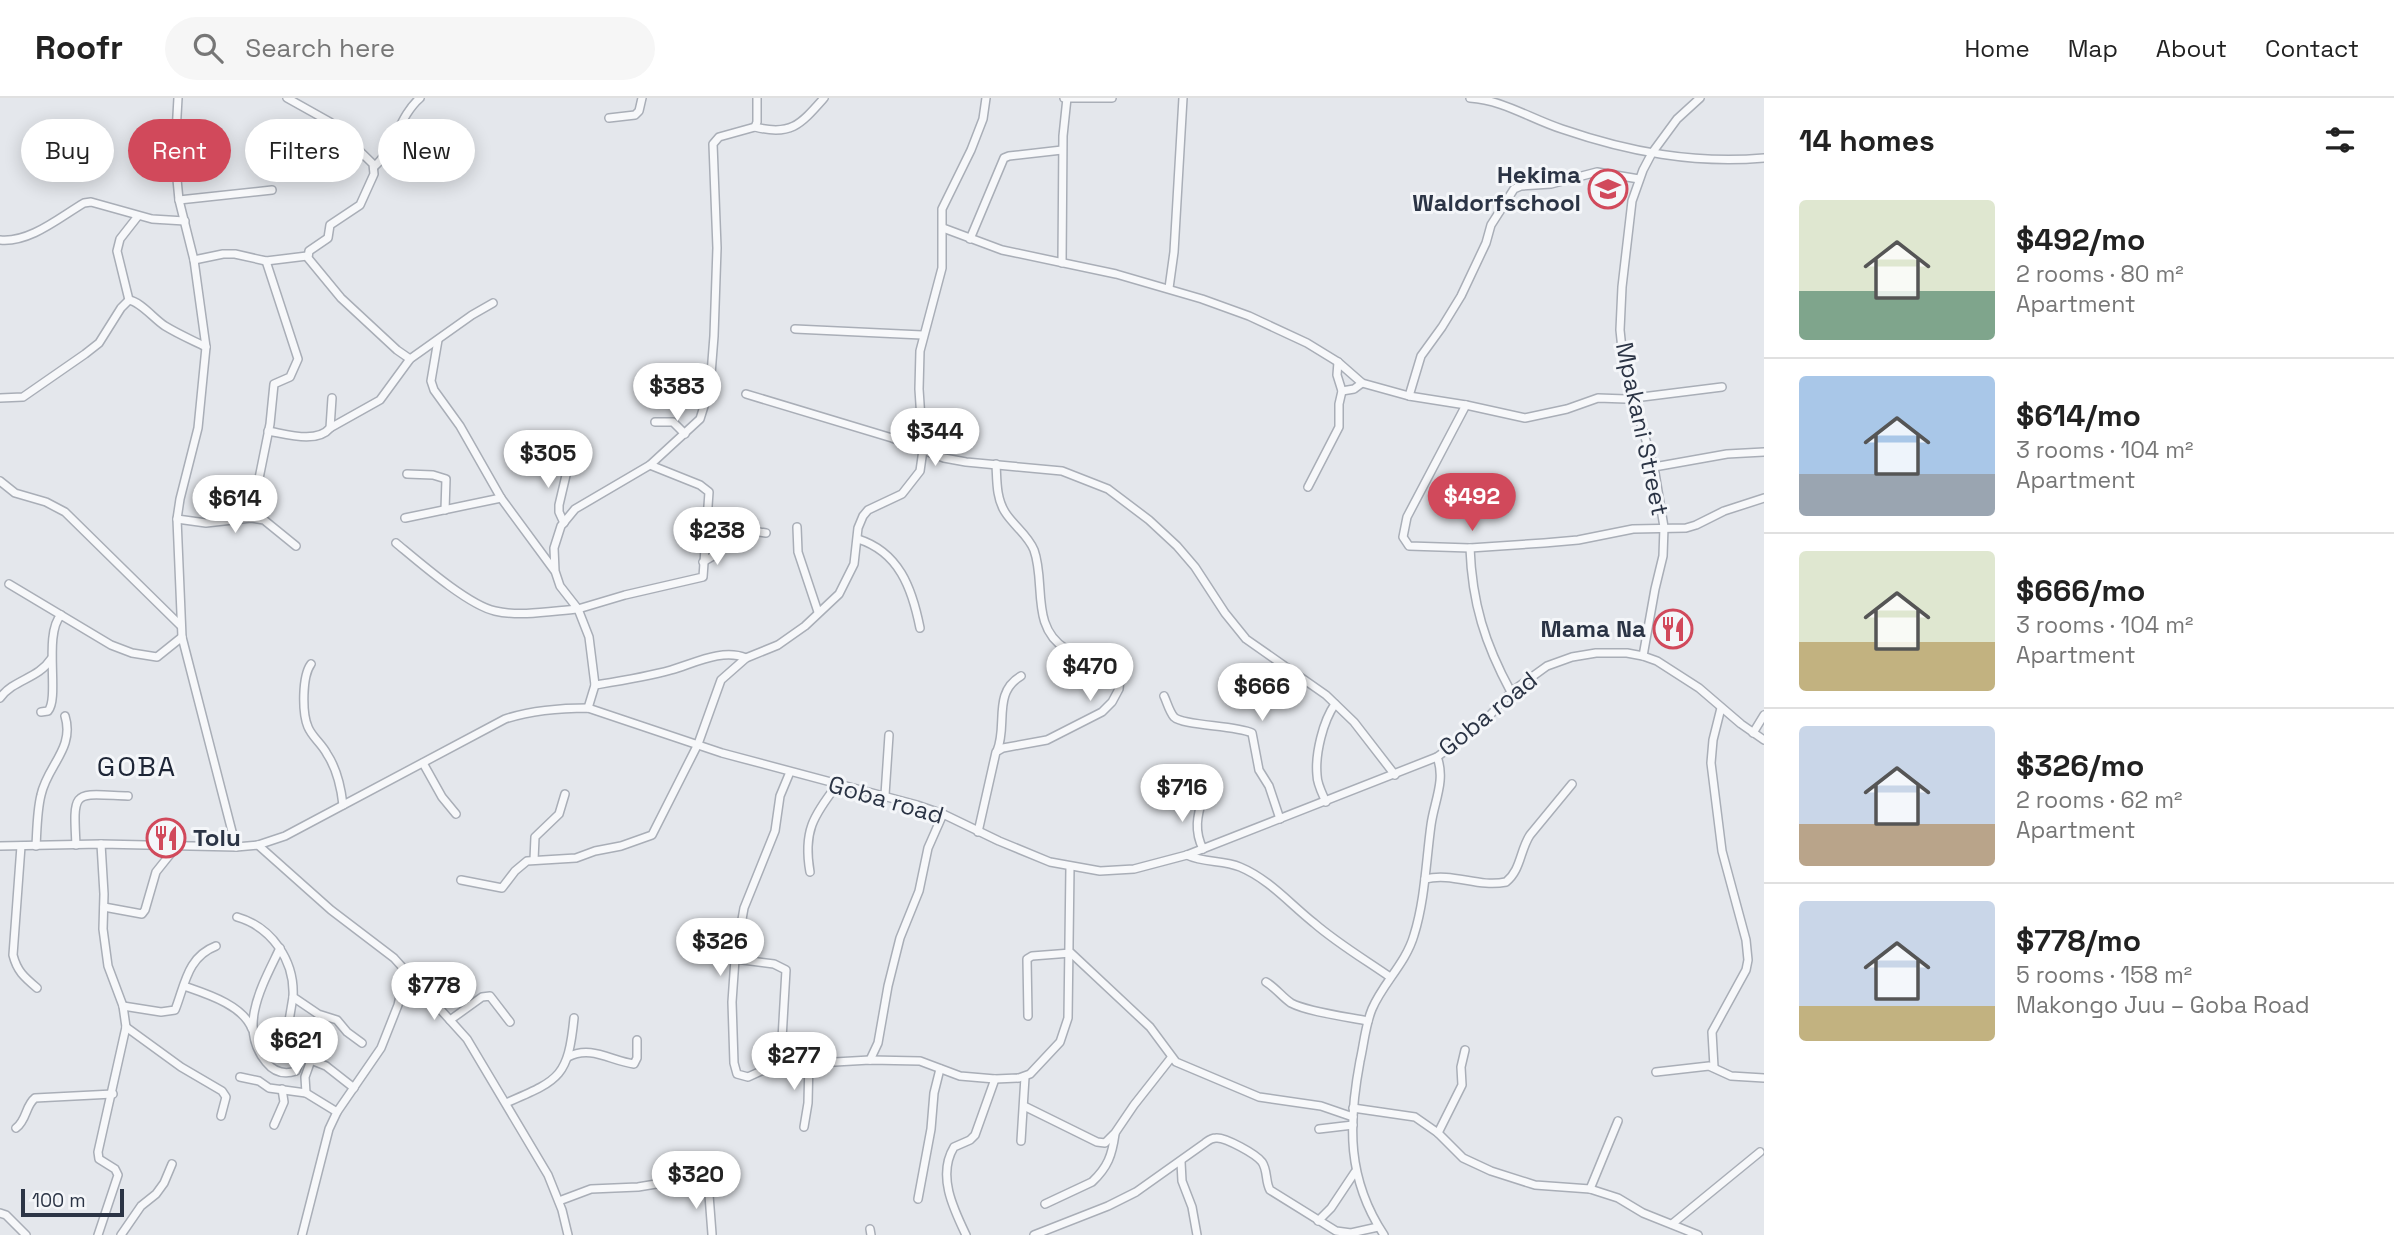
<!DOCTYPE html>
<html lang="en">
<head>
<meta charset="utf-8">
<style>
	:root { --surface:#fff; --page:#f6f6f6; --text:#222; --muted:#767676; --line:#e0e0e0; --accent:#d1495b }
	body { margin:0; font-family:"Space Grotesk",sans-serif; background:var(--page); color:var(--text); height:100vh; display:flex; flex-direction:column; font-size:26px; white-space:nowrap }
	* { box-sizing:border-box; margin:0 }
	p { font-size:23px; color:var(--muted) }
	.icon { flex:none; width:38px; height:38px; fill:none; stroke:currentColor; stroke-width:2; stroke-linecap:round; stroke-linejoin:round }
	.map { position:relative; flex:1; overflow:hidden }
	.side { display:flex; flex-direction:column; background:var(--surface); width:630px }
	.side>* { flex:none }
	.banner { position:absolute; left:21px; top:21px; width:665px; height:63px; display:flex; gap:14px }
	.scale { position:absolute; left:21px; bottom:18px; width:103px; box-sizing:border-box; padding-left:7px; border:4px solid #2b3445; border-top:0; font-size:19px; line-height:24px; white-space:nowrap; color:#2b3445; -webkit-text-stroke:5px #f4f6f9; paint-order:stroke }
	.price { position:absolute; translate:-50% -60px; padding:0 16px; border-radius:24px; background:#fff; color:#222; font-size:23px; line-height:46px; filter:drop-shadow(0 2px 4px #0008) }
	.price::after { content:''; position:absolute; left:50%; top:42px; width:21px; height:16px; margin-left:-10px; background:inherit; clip-path:polygon(0 0,100% 0,50% 100%) }
	.price.current { background:var(--accent); color:#fff }
	ul { padding:0; list-style:none }
	li { display:flex; align-items:center; gap:21px; height:175px; padding:0 35px }
	li+li { border-top:2px solid var(--line) }
	li span { display:grid; place-items:center; flex:none; width:196px; height:140px; border-radius:7px; color:#555 }
	li>.icon { margin-inline-start:auto }
	span .icon { width:84px; height:84px; fill:#fffc; stroke-width:1 }
	li b { font-size:30px }
	h2 { display:flex; justify-content:space-between; align-items:center; height:84px; padding:0 35px; font-size:30px }
	.pill { padding:0 24px; border-radius:32px; background:var(--surface); box-shadow:0 4px 18px #0003; font-size:24px; line-height:63px }
	.pill.current { background:var(--accent); color:#fff }
	header { display:flex; align-items:center; gap:42px; box-sizing:border-box; height:98px; padding:0 35px; background:var(--surface); border-bottom:2px solid var(--line) }
	header strong { font-size:33px }
	nav { display:flex; gap:38px; margin-inline-start:auto; font-size:24px }
	.search { width:490px; height:63px; background:var(--page); display:flex; align-items:center; gap:18px; box-sizing:border-box; padding:0 24px; border-radius:38px; color:var(--muted); font-size:26px }
	main { display:flex; flex:1; min-height:0 }
	.map>svg:first-child { display:block }
	.lines { fill:none; stroke-linecap:round; stroke-linejoin:round }
	.minor-casing { stroke:#a9aeb7; stroke-width:10 }
	.minor { stroke:#f7f8fa; stroke-width:7 }
	.labels { text-anchor:middle; stroke-width:6; stroke-linejoin:round; paint-order:stroke }
	.poi-label { font-size:24px; font-weight:bold; fill:#2b3445; stroke:#f4f6f9; text-anchor:end }
	.street-label { font-size:24px; fill:#2b3445; stroke:#f4f6f9 }
	.quarter-label { font-size:28px; letter-spacing:2px; fill:#1d2536; stroke:#f4f6f9 }
</style>
</head>
<body>
<header>
<strong>Roofr</strong>
<div class="search"><svg class="icon" aria-label="search" viewBox="0 0 24 24"><circle cx="10" cy="10" r="6"/><path d="M15 15l6 6"/></svg>Search here</div>
<nav><a>Home</a><a>Map</a><a>About</a><a>Contact</a></nav>
</header>
<main>
<div class="map">
<svg width="1764" height="1137" viewBox="0 0 1764 1137">
	<rect width="100%" height="100%" fill="#e4e7ec"/>
	<g class="lines">
		<defs>
			<g id="minor">
				<path d="M178,0L175,53L176,71L179,102L194,162L206,249L198,330L180,401L177,421L182,539L236,749"/>
				<path d="M287,0L330,24L373,66L374,76L360,107L330,127L328,140L309,153L308,160L341,200L397,252L410,261"/>
				<path d="M1064,0H1112"/>
				<path d="M1470,0C1503,2 1531,21 1562,31C1629,54 1694,66 1764,60"/>
				<path d="M609,20L635,17L639,13L642,0"/>
				<path d="M755,29C791,38 800,27 824,0"/>
				<path d="M374,69C395,50 399,18 420,0"/>
				<path d="M179,102L272,92"/>
				<path d="M943,130L1002,152L1116,176L1202,201L1249,218L1307,245L1338,264L1362,285L1409,298L1466,307L1525,320L1567,311L1598,300L1626,301L1722,289"/>
				<path d="M970,141L1004,60L1009,58L1062,52"/>
				<path d="M0,142C30,145 60,119 84,105L91,104L152,121L185,123"/>
				<path d="M194,162L223,156H235L266,163L307,158"/>
				<path d="M1062,165L1063,38L1067,0"/>
				<path d="M1169,190L1174,154L1183,0"/>
				<path d="M129,202L117,153L120,141L138,118"/>
				<path d="M795,231L922,237"/>
				<path d="M438,242L431,283L434,292L460,328L501,400L554,472"/>
				<path d="M1342,293L1354,291L1362,285"/>
				<path d="M746,296L892,340L944,360L966,364L1062,373L1108,391L1149,422L1177,448L1195,469L1225,515L1246,541L1326,597L1354,624L1395,677"/>
				<path d="M1409,298L1421,258L1442,229L1461,198L1486,145L1491,127L1514,91L1521,88L1551,86L1597,74L1639,81"/>
				<path d="M0,300L23,299L85,256L99,245L121,210L129,202C141,204 154,221 165,228C178,236 192,242 206,249"/>
				<path d="M1466,307L1407,419L1403,439L1409,448L1470,450L1544,445L1578,442L1633,431L1686,430L1696,427L1724,413L1764,400"/>
				<path d="M655,324H673L685,336"/>
				<path d="M330,330L380,302L410,261L472,217L493,205"/>
				<path d="M268,333C286,336 317,346 330,330L332,300"/>
				<path d="M1654,369L1727,356L1764,354"/>
				<path d="M407,376L433,377L446,381L445,412"/>
				<path d="M0,383L15,395L46,404L65,414L180,527"/>
				<path d="M1308,389L1339,329V306L1342,293L1337,277L1338,264"/>
				<path d="M251,420L270,326L274,286L290,279L298,261L266,163"/>
				<path d="M405,420L501,400"/>
				<path d="M177,421L206,425L251,420L264,422L296,448"/>
				<path d="M564,425L559,414V407L571,356"/>
				<path d="M797,429L798,454L818,514"/>
				<path d="M858,441C899,454 912,490 920,530"/>
				<path d="M396,445C419,464 468,507 495,513C521,519 552,513 578,511"/>
				<path d="M1470,450C1472,505 1485,546 1511,594"/>
				<path d="M703,464L715,457L732,430L766,435"/>
				<path d="M9,486L111,547L132,555L157,559L182,539"/>
				<path d="M578,511L625,497L703,479L709,394L700,387L650,367"/>
				<path d="M1643,558L1655,491L1663,458L1664,429L1654,369L1624,270L1620,232L1622,189L1632,103L1643,72L1652,55L1677,21L1700,0"/>
				<path d="M311,566C302,578 302,615 308,629C312,639 322,646 327,656C337,671 341,689 343,707"/>
				<path d="M595,587C620,583 646,579 671,572C693,566 722,550 746,560"/>
				<path d="M1164,598C1167,604 1169,613 1174,619C1183,628 1235,627 1252,635L1259,672L1269,688L1280,721"/>
				<path d="M0,600C14,581 38,581 51,561"/>
				<path d="M588,610L595,587L589,539L578,511L560,488L555,473L554,450L561,428L575,411L650,367L700,321L710,289L714,238L717,150L713,46L719,39L755,29L757,24V0"/>
				<path d="M41,614L48,613C60,600 43,536 61,517"/>
				<path d="M1753,635L1764,617"/>
				<path d="M997,653C1008,627 992,595 1021,578"/>
				<path d="M423,665L442,699L456,716"/>
				<path d="M790,674L780,698L775,733L744,810L735,861L732,904L734,965L737,976L748,979L781,964L809,961L835,964L870,962L920,963L960,978L995,981L1019,980L1030,976L1060,944L1068,920L1070,769"/>
				<path d="M885,697L889,637"/>
				<path d="M1203,699C1197,718 1194,733 1203,751"/>
				<path d="M1326,704C1322,695 1317,686 1317,677C1315,656 1323,623 1335,606"/>
				<path d="M978,734L996,654L1003,650L1047,642L1102,614L1112,604L1119,591L1121,569L1115,558L1098,553L1066,551C1030,529 1046,485 1034,452C1028,437 1013,427 1005,414C996,400 997,382 996,366"/>
				<path d="M76,747C73,690 73,696 128,698"/>
				<path d="M258,747L331,812L394,860L467,941L548,1077L562,1112L568,1137"/>
				<path d="M0,748L101,746L236,749L258,747L285,738L505,621C533,612 559,610 588,610L722,655L917,707L943,716L999,743L1050,764L1100,773L1134,771L1187,757L1437,659L1483,625L1511,594L1547,568L1572,559L1596,555H1627L1643,558L1657,563L1699,590L1741,626L1764,642"/>
				<path d="M21,748L13,857C17,873 24,879 37,890"/>
				<path d="M36,748C37,731 37,713 41,697C47,668 75,650 65,618"/>
				<path d="M1187,757C1204,765 1223,762 1240,769C1269,781 1290,806 1314,825C1337,845 1364,861 1390,879"/>
				<path d="M534,762L535,739L559,716L565,696"/>
				<path d="M810,774C803,734 813,718 837,687"/>
				<path d="M1425,781C1453,774 1478,790 1506,784C1521,772 1520,752 1530,737L1572,686"/>
				<path d="M461,782L502,790L515,773L527,763L576,760L595,753L621,748L652,737L698,646L721,582L746,560L778,547L805,528L839,496L854,466L858,430L863,418L868,412L902,396L920,373L923,352L919,291L920,253L942,170V111L971,52L983,21L986,0"/>
				<path d="M104,809L142,816L145,812L156,774L176,749"/>
				<path d="M237,819C272,829 295,863 293,899L318,916L337,922L347,934L362,945"/>
				<path d="M280,850C263,886 237,929 266,964C274,974 284,977 296,973L301,958"/>
				<path d="M735,861L774,866L786,872L782,941L786,962"/>
				<path d="M1266,884C1276,890 1282,899 1291,905C1308,914 1348,919 1368,923"/>
				<path d="M184,888C207,896 243,907 252,931"/>
				<path d="M293,899L288,929L290,951L296,956L326,968L354,990"/>
				<path d="M123,908L161,914L175,912C185,887 187,859 216,848"/>
				<path d="M1028,918L1027,861L1032,858L1071,855L1150,929L1176,964L1259,999L1321,1008L1353,1019"/>
				<path d="M450,922L482,899L490,898L510,924"/>
				<path d="M126,929L181,969L222,993L226,999L221,1018"/>
				<path d="M568,959C591,947 611,963 634,966L637,960V942"/>
				<path d="M870,962L878,945L888,888L900,840L919,793L928,750L943,716"/>
				<path d="M1714,969L1712,934L1746,872L1748,862L1746,842L1722,753L1711,665L1713,642L1721,610"/>
				<path d="M1656,974L1709,968L1731,978L1764,980"/>
				<path d="M240,979L259,983L269,990L306,995L337,1014"/>
				<path d="M306,995L305,979L311,962"/>
				<path d="M506,1005C559,982 568,980 574,920"/>
				<path d="M1024,1008L1097,1044L1105,1045L1115,1035L1134,1007L1171,960"/>
				<path d="M1353,1010L1415,1019L1438,1035L1463,1060L1491,1073L1535,1087L1590,1091L1618,1100L1643,1115L1698,1137"/>
				<path d="M274,1027L284,1004L282,991"/>
				<path d="M804,1029L808,1005L809,961"/>
				<path d="M16,1030C27,1022 25,1008 35,1000L113,996"/>
				<path d="M1319,1031L1353,1027"/>
				<path d="M1438,1035L1462,987L1461,969L1465,952"/>
				<path d="M1021,1043L1025,979"/>
				<path d="M1181,1064L1182,1083L1192,1109L1197,1137"/>
				<path d="M1590,1091L1618,1023"/>
				<path d="M918,1101L931,1031L934,995L940,971"/>
				<path d="M559,1103L591,1091L638,1089L704,1078L708,1084L712,1136"/>
				<path d="M1045,1106L1092,1084C1108,1069 1112,1057 1115,1036"/>
				<path d="M0,1115L6,1117L26,1137"/>
				<path d="M1318,1123L1331,1110L1355,1074"/>
				<path d="M1672,1126L1760,1054"/>
				<path d="M870,1131L871,1137"/>
				<path d="M98,1137L118,1077L115,1071L99,1061L98,1054L126,929L123,908L108,868L103,831L104,796L101,746"/>
				<path d="M121,1137L141,1108L156,1096L164,1085L172,1066"/>
				<path d="M302,1137L329,1031L337,1014L381,950L398,907L406,872"/>
				<path d="M966,1137C953,1110 937,1077 954,1049L970,1042L975,1037L995,981"/>
				<path d="M1034,1137L1108,1108L1136,1094L1205,1045C1209,1042 1211,1040 1216,1040C1225,1039 1256,1056 1262,1064C1268,1073 1265,1083 1270,1092L1336,1133L1351,1135L1378,1129"/>
				<path d="M1384,1137C1347,1081 1348,1027 1360,963C1364,946 1365,928 1372,911C1383,885 1406,865 1414,837C1425,802 1426,763 1431,727C1434,704 1446,682 1437,659"/>
			</g>
		</defs>
		<use href="#minor" class="minor-casing"/>
		<use href="#minor" class="minor"/>
	</g>
	<defs>
		<symbol id="school-ring" viewBox="-11 -11 22 22"><circle r="9.5" fill="#f4f6f9" stroke="#d1495b" stroke-width="1.5"/><path d="M0-5L7-2L0 1L-7-2ZM-4 1L0 2.5L4 1V4Q0 6-4 4Z" fill="#d1495b"/></symbol>
		<symbol id="restaurant-ring" viewBox="-11 -11 22 22"><circle r="9.5" fill="#f4f6f9" stroke="#d1495b" stroke-width="1.5"/><path d="M-5-6h1v4h1v-4h1v4h1v-4h1v5L-1.5 .5V6h-2V.5L-5-1ZM5-6V6H3V1.5H1.5Q1.5-4 5-6Z" fill="#d1495b"/></symbol>
	</defs>
	<g fill-rule="evenodd">
		<use href="#school-ring" x="1586" y="69" width="44" height="44"/>
		<use href="#restaurant-ring" x="1651" y="509" width="44" height="44"/>
		<use href="#restaurant-ring" x="144" y="718" width="44" height="44"/>
	</g>
	<g class="labels">
		<g class="poi-label">
			<text x="1581" y="85">Hekima<tspan x="1581" dy="28">Waldorfschool</tspan></text>
			<text x="1646" y="539">Mama Na</text>
			<text x="193" y="748" text-anchor="start">Tolu</text>
		</g>
		<g class="street-label">
			<text transform="translate(1642 331) rotate(78)" y="8">Mpakani Street</text>
			<text transform="translate(1488 616) rotate(-39)" y="8">Goba road</text>
			<text transform="translate(886 702) rotate(16)" y="8">Goba road</text>
		</g>
		<g class="quarter-label">
			<text x="137" y="678">GOBA</text>
		</g>
	</g>
</svg>
<div class="scale">100 m</div>
<b class="price" style="left:677px;top:325px">$383</b>
<b class="price" style="left:935px;top:370px">$344</b>
<b class="price" style="left:548px;top:392px">$305</b>
<b class="price current" style="left:1472px;top:435px">$492</b>
<b class="price" style="left:235px;top:437px">$614</b>
<b class="price" style="left:717px;top:469px">$238</b>
<b class="price" style="left:1090px;top:605px">$470</b>
<b class="price" style="left:1262px;top:625px">$666</b>
<b class="price" style="left:1182px;top:726px">$716</b>
<b class="price" style="left:720px;top:880px">$326</b>
<b class="price" style="left:434px;top:924px">$778</b>
<b class="price" style="left:296px;top:979px">$621</b>
<b class="price" style="left:794px;top:994px">$277</b>
<b class="price" style="left:696px;top:1113px">$320</b>
<div class="banner">
<a class="pill">Buy</a>
<a class="pill current">Rent</a>
<a class="pill">Filters</a>
<a class="pill">New</a>
</div>
</div>
<section class="side">
<h2>14 homes<svg class="icon" aria-label="filters" viewBox="0 0 24 24"><path d="M4 7h16M4 17h16"/><circle cx="9" cy="7" r="2"/><circle cx="15" cy="17" r="2"/></svg></h2>
<ul>
<li><span style="background:linear-gradient(#dfe7d0 65%,#7fa58c 0)"><svg class="icon" aria-label="home" viewBox="0 0 24 24"><path d="M3 11l9-7 9 7M6 9v11h12V9"/></svg></span><div><b>$492/mo</b><p>2 rooms · 80 m²</p><p>Apartment</p></div></li>
<li><span style="background:linear-gradient(#a9c7e8 70%,#9aa5b1 0)"><svg class="icon" aria-label="home" viewBox="0 0 24 24"><path d="M3 11l9-7 9 7M6 9v11h12V9"/></svg></span><div><b>$614/mo</b><p>3 rooms · 104 m²</p><p>Apartment</p></div></li>
<li><span style="background:linear-gradient(#dfe7d0 65%,#c2b280 0)"><svg class="icon" aria-label="home" viewBox="0 0 24 24"><path d="M3 11l9-7 9 7M6 9v11h12V9"/></svg></span><div><b>$666/mo</b><p>3 rooms · 104 m²</p><p>Apartment</p></div></li>
<li><span style="background:linear-gradient(#c9d6e8 70%,#b9a48a 0)"><svg class="icon" aria-label="home" viewBox="0 0 24 24"><path d="M3 11l9-7 9 7M6 9v11h12V9"/></svg></span><div><b>$326/mo</b><p>2 rooms · 62 m²</p><p>Apartment</p></div></li>
<li><span style="background:linear-gradient(#c9d6e8 75%,#c2b280 0)"><svg class="icon" aria-label="home" viewBox="0 0 24 24"><path d="M3 11l9-7 9 7M6 9v11h12V9"/></svg></span><div><b>$778/mo</b><p>5 rooms · 158 m²</p><p>Makongo Juu – Goba Road</p></div></li>
</ul>
</section>
</main>
</body>
</html>
